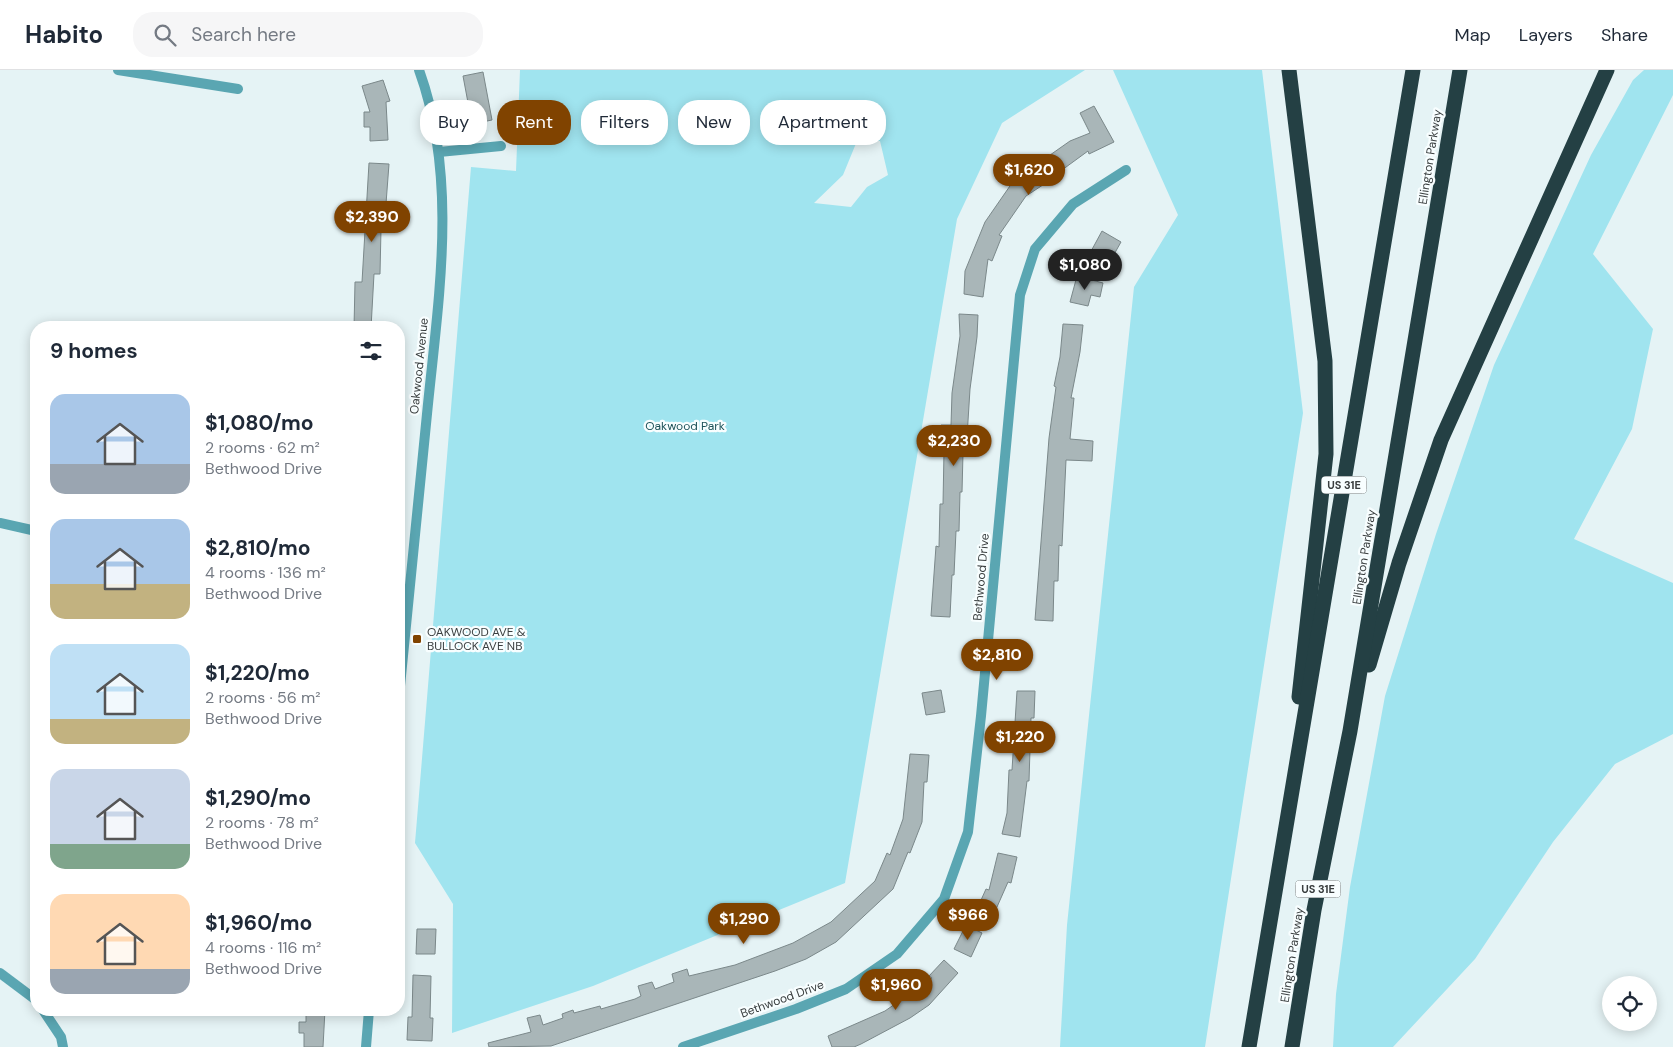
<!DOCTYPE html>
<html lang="en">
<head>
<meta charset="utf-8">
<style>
	:root { --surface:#fff; --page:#f6f6f7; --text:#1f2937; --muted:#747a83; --line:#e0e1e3; --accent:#804300 }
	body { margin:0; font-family:"DM Sans",sans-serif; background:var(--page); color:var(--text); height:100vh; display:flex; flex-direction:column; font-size:19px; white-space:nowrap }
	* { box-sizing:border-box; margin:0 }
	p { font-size:16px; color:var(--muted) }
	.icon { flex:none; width:28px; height:28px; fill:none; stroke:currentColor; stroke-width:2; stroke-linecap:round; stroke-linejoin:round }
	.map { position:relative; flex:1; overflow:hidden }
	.sheet { position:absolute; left:30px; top:251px; width:375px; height:695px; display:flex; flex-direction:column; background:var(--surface); border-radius:20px; box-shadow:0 2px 12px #0003 }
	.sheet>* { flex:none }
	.top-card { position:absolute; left:420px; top:30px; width:475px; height:45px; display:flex; gap:10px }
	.fabs { position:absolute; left:1602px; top:906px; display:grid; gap:10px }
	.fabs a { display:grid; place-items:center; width:55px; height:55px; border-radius:50%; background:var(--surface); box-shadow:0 2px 12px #0003; font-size:25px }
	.price { position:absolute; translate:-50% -42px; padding:0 11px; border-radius:18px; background:var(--accent); color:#fff; font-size:16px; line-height:32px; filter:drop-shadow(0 1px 2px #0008) }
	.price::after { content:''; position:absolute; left:50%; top:30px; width:15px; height:11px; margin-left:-8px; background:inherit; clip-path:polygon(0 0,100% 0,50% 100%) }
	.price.on { background:#222; color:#fff }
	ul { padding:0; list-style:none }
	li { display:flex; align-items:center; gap:15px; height:125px; padding:0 20px }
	li span { display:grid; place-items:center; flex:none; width:140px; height:100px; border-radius:15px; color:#555 }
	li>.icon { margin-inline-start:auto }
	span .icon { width:60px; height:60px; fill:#fffc; stroke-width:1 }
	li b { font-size:21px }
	h2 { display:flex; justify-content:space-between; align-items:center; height:60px; padding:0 20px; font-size:21px }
	.pill { padding:0 18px; border-radius:20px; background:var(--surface); box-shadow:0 2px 12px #0003; font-size:18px; line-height:45px }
	.pill.on { background:var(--accent); color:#fff }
	header { display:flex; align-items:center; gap:30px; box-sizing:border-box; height:70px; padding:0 25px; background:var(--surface); border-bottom:1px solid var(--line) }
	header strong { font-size:24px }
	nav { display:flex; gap:28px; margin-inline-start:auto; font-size:18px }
	.search { width:350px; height:45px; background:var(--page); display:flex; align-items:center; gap:12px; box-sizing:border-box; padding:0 18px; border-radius:20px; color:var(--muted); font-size:19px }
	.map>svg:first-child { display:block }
	.green { fill:#a0e4ef; fill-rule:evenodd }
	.building { fill:#a9b6b8; stroke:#7b888a }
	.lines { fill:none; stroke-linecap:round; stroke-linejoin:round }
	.minor { stroke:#5aa6b2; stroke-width:10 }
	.motorway { stroke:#244044; stroke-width:15 }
	.poi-dot { fill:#804300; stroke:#f8feff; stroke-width:2 }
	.labels { text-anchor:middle; stroke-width:4.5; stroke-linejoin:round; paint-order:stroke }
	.shield { fill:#f8feff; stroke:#727879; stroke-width:1 }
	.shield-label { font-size:11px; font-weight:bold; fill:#393e3f }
	.street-label { font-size:12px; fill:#393e3f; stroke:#f8feff }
	.park-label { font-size:12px; fill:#1d5259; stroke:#f8feff }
	.poi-label { font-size:12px; fill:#393e3f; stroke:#f8feff; text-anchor:start }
</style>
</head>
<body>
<header>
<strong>Habito</strong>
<div class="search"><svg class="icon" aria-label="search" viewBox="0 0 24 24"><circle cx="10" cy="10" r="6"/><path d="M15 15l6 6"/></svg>Search here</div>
<nav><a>Map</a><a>Layers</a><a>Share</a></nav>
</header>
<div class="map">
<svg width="1673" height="977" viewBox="0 0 1673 977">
	<rect width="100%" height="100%" fill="#e5f3f5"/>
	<g class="green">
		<path d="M520,0H1085L1002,53L957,149L845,813L593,916L452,963L453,834L415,773L471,97L516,101ZM857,71H880L888,105L867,117L851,137L814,133L843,105Z"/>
		<path d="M1113,0H1262L1303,343L1205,977H1060L1067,855L1134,217L1178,145Z"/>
		<path d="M1644,0H1673V25L1593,184L1653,259L1632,359L1574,469L1673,513V664L1615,694L1553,772L1475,889L1393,977H1333L1336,924L1350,817L1385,626L1436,464L1494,295L1591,85L1633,10Z"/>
	</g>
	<g class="building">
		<path d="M483,2L492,50L472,54L463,6Z"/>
		<path d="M383,10L390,31L386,32L388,70L370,71V57H364V42H370L362,16Z"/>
		<path d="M1094,36L1114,72L1089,84L1088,81L1051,108L1052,109L1026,126L999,165L1002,166L992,191L988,189L983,227L964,224L965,201L985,152L1021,100L1023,104L1070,71L1090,63L1080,43Z"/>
		<path d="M369,93L389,94L384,160L381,159L380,204H374L371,258H354L355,212H362Z"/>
		<path d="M1102,161L1121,172L1108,195L1089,185Z"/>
		<path d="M1077,206L1103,213L1100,227L1091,225L1088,236L1070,232Z"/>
		<path d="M959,244L978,245L977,267L970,319L966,383H963L962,422H960L959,461H956L954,505H952L950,547L931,546L936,476L939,477L940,434H943L944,381H939L941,355H951L952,323L960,266Z"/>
		<path d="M1063,254L1083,255L1080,282L1071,328H1074L1070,369L1093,371L1092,391L1066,390L1062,476L1059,475L1058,511H1054L1053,551L1035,550L1049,368L1056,317L1054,316L1060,287Z"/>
		<path d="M941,620L945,642L926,645L922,623Z"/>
		<path d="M1017,621H1035L1034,648H1031L1029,711H1027L1020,767L1002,764L1007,743L1009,700H1012Z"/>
		<path d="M910,684L929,685L927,712H924L922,752L910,783L908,782L893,819L836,872L806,889L775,901L551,976L489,977L488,973L531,962L527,948L540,945L543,955L563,948L562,944L573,940L574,943L600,936L601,939L635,929L641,926L638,916L652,912L655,919L674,912L672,904L687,899L689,906L735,895L793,873L831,852L875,811L887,783L890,785L903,749Z"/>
		<path d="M998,783L1017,787L1011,813L1008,812L993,846L977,839L986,819L989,820Z"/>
		<path d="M966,855L982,863L971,887L954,879Z"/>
		<path d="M417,859H436L435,884H416Z"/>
		<path d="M944,890L958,903L929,935L910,948L861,974L854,977H832L828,966L885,941L932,908L929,906Z"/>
		<path d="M413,905L431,906L430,948H433L432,971L407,970L408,947H412Z"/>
		<path d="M306,940H325L323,977H304V963H299V952H306Z"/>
	</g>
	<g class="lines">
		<g class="minor">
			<path d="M118,0L238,19"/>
			<path d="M439,82L501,76"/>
			<path d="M0,453L36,461"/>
			<path d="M399,626C408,532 417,438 427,344C438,231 459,110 419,0"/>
			<path d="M0,903L36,930"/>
			<path d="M43,940L61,967L63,977"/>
			<path d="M366,977L369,940"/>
			<path d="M683,977L796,939L846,919L897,884L944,829L968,762L981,646L1020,225L1035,179L1073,134L1126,100"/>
		</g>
		<g class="motorway">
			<path d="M1289,0L1325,291L1326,384L1299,627"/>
			<path d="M1369,595L1399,493L1441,370L1607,0"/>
			<path d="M1249,977L1413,0"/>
			<path d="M1292,977L1314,840L1350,661L1460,0"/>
		</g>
	</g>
	<rect class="poi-dot" x="412" y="564" width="10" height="10" rx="2.5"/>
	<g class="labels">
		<g class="shield">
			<rect x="1321.5" y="406.5" width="45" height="17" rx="4"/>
			<rect x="1295.5" y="810.5" width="45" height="17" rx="4"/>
		</g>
		<g class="shield-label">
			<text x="1344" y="419">US 31E</text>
			<text x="1318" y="823">US 31E</text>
		</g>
		<g class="street-label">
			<text transform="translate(1430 87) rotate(-81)" y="4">Ellington Parkway</text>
			<text transform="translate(419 296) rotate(-84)" y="4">Oakwood Avenue</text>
			<text transform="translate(1364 487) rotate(-81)" y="4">Ellington Parkway</text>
			<text transform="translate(981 507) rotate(-85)" y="4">Bethwood Drive</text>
			<text transform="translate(1292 885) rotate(-81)" y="4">Ellington Parkway</text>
			<text transform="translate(782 929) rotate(-20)" y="4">Bethwood Drive</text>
		</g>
		<g class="park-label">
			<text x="685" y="360">Oakwood Park</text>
		</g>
		<g class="poi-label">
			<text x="427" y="566">OAKWOOD AVE &amp;<tspan x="427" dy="14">BULLOCK AVE NB</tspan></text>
		</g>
	</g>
</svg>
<div class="fabs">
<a><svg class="icon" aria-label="locate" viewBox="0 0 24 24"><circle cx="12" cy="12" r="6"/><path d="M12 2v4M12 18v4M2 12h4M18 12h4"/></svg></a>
</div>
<b class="price" style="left:1029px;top:126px">$1,620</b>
<b class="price" style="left:372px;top:173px">$2,390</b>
<b class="price on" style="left:1085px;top:221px">$1,080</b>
<b class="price" style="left:954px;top:397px">$2,230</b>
<b class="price" style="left:997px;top:611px">$2,810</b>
<b class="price" style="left:1020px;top:693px">$1,220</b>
<b class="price" style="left:968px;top:871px">$966</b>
<b class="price" style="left:744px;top:875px">$1,290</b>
<b class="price" style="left:896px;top:941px">$1,960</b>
<div class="top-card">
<a class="pill">Buy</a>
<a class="pill on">Rent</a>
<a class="pill">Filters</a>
<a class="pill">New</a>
<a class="pill">Apartment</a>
</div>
<section class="sheet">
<h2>9 homes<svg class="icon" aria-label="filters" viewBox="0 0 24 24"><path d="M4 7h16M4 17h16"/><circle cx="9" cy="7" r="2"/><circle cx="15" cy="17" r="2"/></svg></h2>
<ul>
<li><span style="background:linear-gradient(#a9c7e8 70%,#9aa5b1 0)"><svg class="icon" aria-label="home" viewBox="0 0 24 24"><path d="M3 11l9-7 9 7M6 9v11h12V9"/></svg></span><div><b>$1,080/mo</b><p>2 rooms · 62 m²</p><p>Bethwood Drive</p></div></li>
<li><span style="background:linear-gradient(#a9c7e8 65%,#c2b280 0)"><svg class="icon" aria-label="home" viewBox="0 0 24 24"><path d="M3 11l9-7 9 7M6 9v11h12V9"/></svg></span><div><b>$2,810/mo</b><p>4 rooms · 136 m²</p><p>Bethwood Drive</p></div></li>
<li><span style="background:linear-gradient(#bfe0f5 75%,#c2b280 0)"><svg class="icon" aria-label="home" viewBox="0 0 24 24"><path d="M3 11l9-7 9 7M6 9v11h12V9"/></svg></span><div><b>$1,220/mo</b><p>2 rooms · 56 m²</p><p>Bethwood Drive</p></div></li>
<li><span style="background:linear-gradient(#c9d6e8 75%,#7fa58c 0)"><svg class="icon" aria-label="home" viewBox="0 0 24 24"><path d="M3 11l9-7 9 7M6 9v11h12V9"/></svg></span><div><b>$1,290/mo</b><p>2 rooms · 78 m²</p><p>Bethwood Drive</p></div></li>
<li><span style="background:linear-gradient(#ffd9b3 75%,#9aa5b1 0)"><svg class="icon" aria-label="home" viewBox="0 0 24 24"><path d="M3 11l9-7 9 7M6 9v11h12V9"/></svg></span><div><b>$1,960/mo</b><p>4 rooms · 116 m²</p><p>Bethwood Drive</p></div></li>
</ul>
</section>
</div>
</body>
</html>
